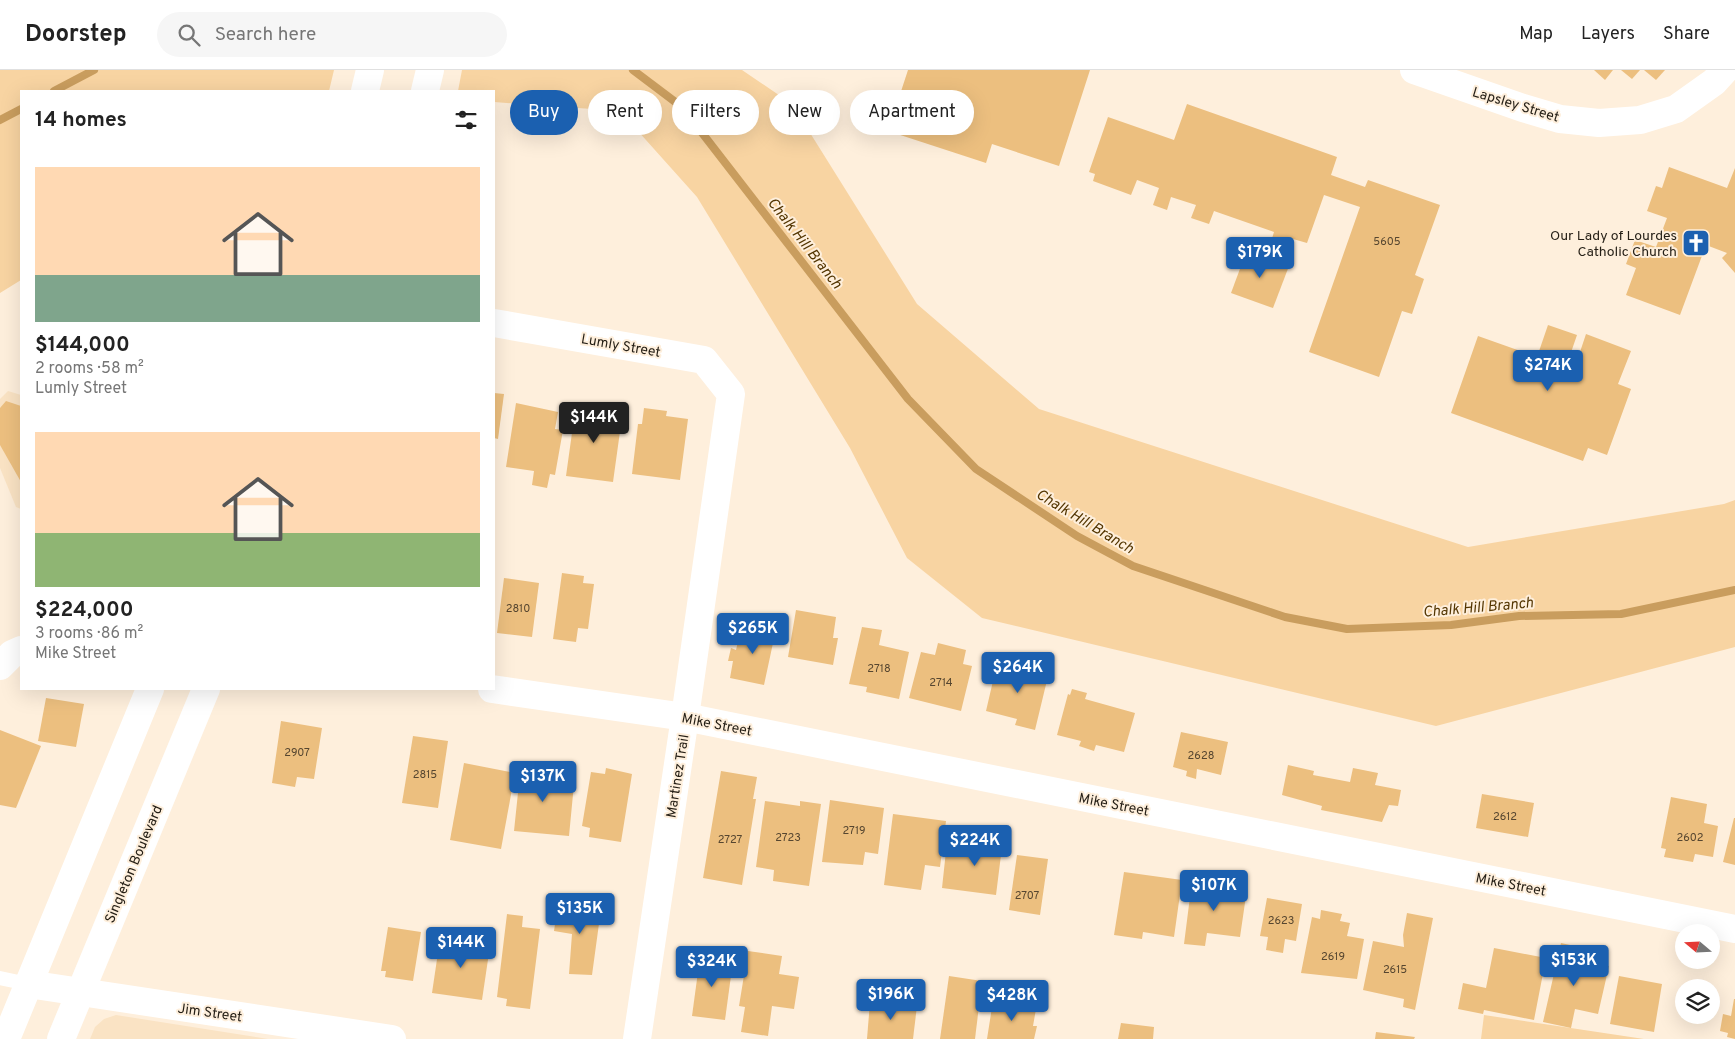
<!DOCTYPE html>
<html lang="en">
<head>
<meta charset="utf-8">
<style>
	:root { --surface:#fff; --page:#f6f6f6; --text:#222; --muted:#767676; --line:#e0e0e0; --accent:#1b60b0 }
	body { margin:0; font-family:Overpass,sans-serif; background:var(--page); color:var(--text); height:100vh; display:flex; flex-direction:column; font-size:19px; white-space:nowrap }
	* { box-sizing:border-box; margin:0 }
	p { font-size:16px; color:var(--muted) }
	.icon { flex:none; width:28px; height:28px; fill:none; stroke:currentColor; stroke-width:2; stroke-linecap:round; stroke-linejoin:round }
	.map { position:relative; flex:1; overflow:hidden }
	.side { position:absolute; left:20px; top:20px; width:475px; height:600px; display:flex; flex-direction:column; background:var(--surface); border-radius:0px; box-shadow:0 5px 20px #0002 }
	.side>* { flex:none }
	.hud { position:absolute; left:510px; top:20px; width:475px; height:45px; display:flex; gap:10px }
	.needle { width:32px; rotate:289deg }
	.controls { position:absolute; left:1675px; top:854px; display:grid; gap:10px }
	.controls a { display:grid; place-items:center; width:45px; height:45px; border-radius:50%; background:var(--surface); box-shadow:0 5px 20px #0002; font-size:25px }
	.price { position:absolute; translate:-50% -42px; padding:0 11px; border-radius:5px; background:var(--accent); color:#fff; font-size:16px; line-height:32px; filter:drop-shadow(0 1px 2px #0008) }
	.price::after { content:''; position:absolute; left:50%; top:30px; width:15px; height:11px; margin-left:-8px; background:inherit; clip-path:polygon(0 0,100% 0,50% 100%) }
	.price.on { background:#222; color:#fff }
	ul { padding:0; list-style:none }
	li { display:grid; align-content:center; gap:10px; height:265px; padding:0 15px }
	li span { display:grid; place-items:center; height:155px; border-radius:0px; color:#555 }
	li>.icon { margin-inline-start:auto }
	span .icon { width:90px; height:90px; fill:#fffc; stroke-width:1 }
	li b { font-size:21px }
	h2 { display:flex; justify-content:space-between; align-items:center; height:60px; padding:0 15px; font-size:21px }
	.chip { padding:0 18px; border-radius:22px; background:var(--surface); box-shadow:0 5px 20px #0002; font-size:18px; line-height:45px }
	.chip.on { background:var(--accent); color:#fff }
	header { display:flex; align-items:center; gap:30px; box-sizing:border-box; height:70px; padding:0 25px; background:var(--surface); border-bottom:1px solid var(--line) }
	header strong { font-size:24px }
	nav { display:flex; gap:28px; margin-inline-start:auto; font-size:18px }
	.search { width:350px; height:45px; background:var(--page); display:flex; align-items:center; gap:12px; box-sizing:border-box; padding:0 18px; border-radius:28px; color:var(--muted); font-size:19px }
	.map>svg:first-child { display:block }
	.built { fill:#fae3c4 }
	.green { fill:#f8d4a2 }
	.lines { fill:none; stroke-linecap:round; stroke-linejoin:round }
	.stream { stroke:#c99d5e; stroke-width:8 }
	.building { fill:#ecbf7f }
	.service { stroke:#fff; stroke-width:14 }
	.minor { stroke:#fff; stroke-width:28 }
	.secondary { stroke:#fff; stroke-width:28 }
	.labels { text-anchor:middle; stroke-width:4; stroke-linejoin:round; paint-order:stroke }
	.number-label { font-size:11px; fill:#564630 }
	.street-label { font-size:14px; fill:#241e15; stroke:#feefdc }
	.poi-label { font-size:14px; fill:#241e15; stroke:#feefdc; text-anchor:end }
	.water-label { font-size:15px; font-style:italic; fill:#533500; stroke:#feefdc }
</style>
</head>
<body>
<header>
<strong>Doorstep</strong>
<div class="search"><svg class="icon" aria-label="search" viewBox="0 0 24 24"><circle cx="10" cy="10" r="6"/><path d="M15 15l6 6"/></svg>Search here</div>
<nav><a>Map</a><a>Layers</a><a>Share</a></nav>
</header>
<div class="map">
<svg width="1735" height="969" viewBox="0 0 1735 969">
	<rect width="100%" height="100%" fill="#feefdc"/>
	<g class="built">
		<path d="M8,321L21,325V439L16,437L0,398V329Z"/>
		<path d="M116,945L268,969H90L95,957L104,949Z"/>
	</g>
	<g class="green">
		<path d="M0,0H334L329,21H21V210L0,223Z"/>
		<path d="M462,0H742L792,34L917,234L1039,339L1468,477L1724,434L1735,430V577L1436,656L982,548L907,488L850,378L697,127L620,41L494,32V21H458Z"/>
		<path d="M1484,945L1644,969H1481Z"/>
	</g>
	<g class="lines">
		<g class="stream">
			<path d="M633,0L682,37L908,329L976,399L1077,466L1133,496L1285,547L1347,559L1451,555L1519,546L1621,544L1735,520"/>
			<path d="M54,21L94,0"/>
			<path d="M0,50L21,39"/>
		</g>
	</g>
	<g class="building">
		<path d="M908,0H1090L1059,96L992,74L986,93L888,61Z"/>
		<path d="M1594,0H1613L1605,10Z"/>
		<path d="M1621,0H1640L1632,9Z"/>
		<path d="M1644,0H1665L1656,10Z"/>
		<path d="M1187,34L1337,87L1331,105L1365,117L1368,110L1440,135L1415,205L1424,209L1412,244L1402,241L1379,307L1309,282L1360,137L1324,125L1307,173L1293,169L1288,181L1270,175L1274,162L1214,141L1209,154L1191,148L1196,135L1171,127L1167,140L1153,135L1159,118L1137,110L1131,125L1093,111L1095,104L1089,102L1108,47L1174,70Z"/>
		<path d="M1669,97L1727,118L1735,98V203L1722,188L1727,183L1706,175L1680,245L1626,225L1636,198L1626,194L1635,170L1656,177L1667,148L1647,141L1656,116L1662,118Z"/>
		<path d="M1247,180L1289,196L1273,238L1231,223Z"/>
		<path d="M1548,255L1577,265L1566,297L1574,300L1586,264L1631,281L1618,314L1631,319L1607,385L1588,378L1583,391L1451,343L1478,266L1537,287Z"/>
		<path d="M494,323L504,324L498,369L494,368Z"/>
		<path d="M6,331L21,336V412L0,375V338Z"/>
		<path d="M516,333L558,342L555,359L563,360L555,405L550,404L547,418L532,415L534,401L506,397Z"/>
		<path d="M576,334L610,338L608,346L622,347L613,412L566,406Z"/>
		<path d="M644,338L667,341L666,346L688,349L680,410L632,404L638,354H642Z"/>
		<path d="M562,503L584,506L583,513L594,514L588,559L578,558L576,572L553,569Z"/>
		<path d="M504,508L539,513L532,567L497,563Z"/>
		<path d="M796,540L836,547L833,568H838L833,595L788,587Z"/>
		<path d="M752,554L776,559L764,615L730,608L733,591H728L731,578L736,580L741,559L750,561Z"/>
		<path d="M862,557L882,560L879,575L909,582L899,629L866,622L867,617L849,614Z"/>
		<path d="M938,573L966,580L963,594L972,596L961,641L909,628L921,582L935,585Z"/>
		<path d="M1010,593L1049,602L1035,660L1015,655L1017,649L986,641L996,598L1008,601Z"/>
		<path d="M1072,619L1087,623L1085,629L1135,643L1124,682L1096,675L1094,681L1079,676L1081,671L1057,665L1068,624L1070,625Z"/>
		<path d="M46,628L84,634L76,677L38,671Z"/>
		<path d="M281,651L322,658L314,709L297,707L295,717L272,713Z"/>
		<path d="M0,660L41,676L16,738L0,735Z"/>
		<path d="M1181,662L1228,672L1221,705L1197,699L1196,709L1186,706L1187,701L1173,697Z"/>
		<path d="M413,666L448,671L438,738L402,733Z"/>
		<path d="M464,693L515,703L501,779L450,770Z"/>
		<path d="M521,694L553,697L552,712L574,714L569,766L514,761Z"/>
		<path d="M1288,695L1314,701L1313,705L1350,712L1353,698L1378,703L1375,715L1401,720L1398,736L1389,735L1382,752L1321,740L1322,736L1282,725Z"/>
		<path d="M606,698L632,704L621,772L589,767L590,758L582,756L591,702L605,704Z"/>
		<path d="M721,701L757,707L753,729H756L742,815L703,808Z"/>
		<path d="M1482,724L1534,733L1528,767L1476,758Z"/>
		<path d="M1671,727L1707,734L1704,753L1718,756L1713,787L1695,784L1693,792L1664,787L1666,779L1661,778Z"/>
		<path d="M830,730L884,738L878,784L865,782L863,795L822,792Z"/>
		<path d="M765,731L800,736V731L821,734L809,816L773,811L774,800L756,797Z"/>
		<path d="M893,744L946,751L940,797L925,795L921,820L884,815Z"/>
		<path d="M1734,748H1735V795L1723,792Z"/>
		<path d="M972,765L1003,769L996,825L942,818L946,781L969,784Z"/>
		<path d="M1017,785L1048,789L1040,845L1009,840Z"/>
		<path d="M1124,802L1182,810L1174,867L1143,862L1142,869L1114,865Z"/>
		<path d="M1192,811L1247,819L1240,867L1207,863L1205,876L1184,874Z"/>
		<path d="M1267,828L1302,834L1296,871L1285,869L1283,883L1266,880L1268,867L1260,866Z"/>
		<path d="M558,834L601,839L592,905L569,904L572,864L554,861Z"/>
		<path d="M1321,840L1342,844L1340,851L1350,853L1347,866L1364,869L1357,909L1301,903L1312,847L1320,849Z"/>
		<path d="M1407,843L1433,848L1415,940L1403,937L1404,929L1363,920L1373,871L1404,877L1403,865Z"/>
		<path d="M507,844L523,846L522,857L540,859L530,939L506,936L507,929L497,927Z"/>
		<path d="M388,857L421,862L413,911L385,907L386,901H381Z"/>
		<path d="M440,869L490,876L482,930L432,923Z"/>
		<path d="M1561,873L1579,877L1576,889L1609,896L1598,944L1575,939L1571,958L1543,952Z"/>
		<path d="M1494,878L1546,888L1534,950L1484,940L1483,944L1458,939L1463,913L1486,918Z"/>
		<path d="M748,881L782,886L779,904L799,907L794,939L772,936L768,966L741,962L745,937L739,936Z"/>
		<path d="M700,887L733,891L725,950L692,946Z"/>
		<path d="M949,906L982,911L975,969H940Z"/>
		<path d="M1619,906L1662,914L1654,962L1610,954Z"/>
		<path d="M1734,929H1735V969L1727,967L1728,963L1720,961L1723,944L1731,946Z"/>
		<path d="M993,931L1036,939L1033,956H1037L1034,969H987Z"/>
		<path d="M870,932L917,936L913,969H867Z"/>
		<path d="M1121,953L1154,957L1153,969H1118Z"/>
		<path d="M1376,962L1415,967L1414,969H1375Z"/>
	</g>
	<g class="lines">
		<path class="service" d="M0,908L28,914"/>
		<g class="minor">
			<path d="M1414,0L1523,38L1560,49L1599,53L1640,50L1676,39L1714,12L1725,0"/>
			<path d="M494,253L704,290L731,324L685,647L637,969"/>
			<path d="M0,596L12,584L21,580"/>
			<path d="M492,619L685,647L1735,859"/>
			<path d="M28,914L392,969"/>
		</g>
		<g class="secondary">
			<path d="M365,21L370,0"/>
			<path d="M425,21L430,0"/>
			<path d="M6,969L150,619"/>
			<path d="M61,969L206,619"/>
		</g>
	</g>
	<defs>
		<symbol id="church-square" viewBox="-11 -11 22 22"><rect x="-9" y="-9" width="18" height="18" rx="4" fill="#1b60b0" stroke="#feefdc"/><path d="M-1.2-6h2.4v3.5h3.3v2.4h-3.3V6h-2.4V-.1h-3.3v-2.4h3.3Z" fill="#fff"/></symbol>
	</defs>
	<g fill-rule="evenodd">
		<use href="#church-square" x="1680" y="157" width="32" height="32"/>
	</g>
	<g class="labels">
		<g class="number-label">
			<text x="1387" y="175">5605</text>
			<text x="518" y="542">2810</text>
			<text x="879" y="602">2718</text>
			<text x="941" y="616">2714</text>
			<text x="297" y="686">2907</text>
			<text x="1201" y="689">2628</text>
			<text x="425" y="708">2815</text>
			<text x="1505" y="750">2612</text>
			<text x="854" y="764">2719</text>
			<text x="788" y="771">2723</text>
			<text x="1690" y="771">2602</text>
			<text x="730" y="773">2727</text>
			<text x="1027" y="829">2707</text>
			<text x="1281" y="854">2623</text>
			<text x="1333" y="890">2619</text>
			<text x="1395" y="903">2615</text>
		</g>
		<g class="street-label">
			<text transform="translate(1516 34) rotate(17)" y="5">Lapsley Street</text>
			<text transform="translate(621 275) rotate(10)" y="5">Lumly Street</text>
			<text transform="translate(717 654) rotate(11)" y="5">Mike Street</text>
			<text transform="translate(677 706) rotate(-81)" y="5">Martinez Trail</text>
			<text transform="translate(1114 734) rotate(11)" y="5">Mike Street</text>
			<text transform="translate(133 794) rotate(-67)" y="5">Singleton Boulevard</text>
			<text transform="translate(1511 814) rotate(11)" y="5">Mike Street</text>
			<text transform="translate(210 942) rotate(8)" y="5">Jim Street</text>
		</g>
		<g class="poi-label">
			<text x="1677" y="170">Our Lady of Lourdes<tspan x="1677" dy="16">Catholic Church</tspan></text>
		</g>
		<g class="water-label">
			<text transform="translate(805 173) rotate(52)" y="5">Chalk Hill Branch</text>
			<text transform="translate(1085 451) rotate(31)" y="5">Chalk Hill Branch</text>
			<text transform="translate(1478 537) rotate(-5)" y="5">Chalk Hill Branch</text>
		</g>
	</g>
</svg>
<div class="controls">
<a><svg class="needle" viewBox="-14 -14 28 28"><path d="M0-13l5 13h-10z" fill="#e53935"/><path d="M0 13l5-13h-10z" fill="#767676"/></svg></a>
<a><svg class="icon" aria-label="layers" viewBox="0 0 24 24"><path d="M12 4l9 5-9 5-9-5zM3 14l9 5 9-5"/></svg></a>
</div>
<b class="price" style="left:1260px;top:209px">$179K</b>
<b class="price" style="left:1548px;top:322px">$274K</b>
<b class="price on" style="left:594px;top:374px">$144K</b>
<b class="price" style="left:753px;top:585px">$265K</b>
<b class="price" style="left:1018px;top:624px">$264K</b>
<b class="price" style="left:543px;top:733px">$137K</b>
<b class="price" style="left:975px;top:797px">$224K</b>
<b class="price" style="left:1214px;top:842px">$107K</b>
<b class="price" style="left:580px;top:865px">$135K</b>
<b class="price" style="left:461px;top:899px">$144K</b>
<b class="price" style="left:1574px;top:917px">$153K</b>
<b class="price" style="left:712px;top:918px">$324K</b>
<b class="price" style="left:891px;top:951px">$196K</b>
<b class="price" style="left:1012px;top:952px">$428K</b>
<div class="hud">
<a class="chip on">Buy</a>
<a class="chip">Rent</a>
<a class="chip">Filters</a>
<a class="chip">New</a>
<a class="chip">Apartment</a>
</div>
<section class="side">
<h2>14 homes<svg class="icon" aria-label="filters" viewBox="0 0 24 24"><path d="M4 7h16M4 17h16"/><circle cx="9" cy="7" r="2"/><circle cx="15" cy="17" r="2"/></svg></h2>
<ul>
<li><span style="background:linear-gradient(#ffd9b3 70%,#7fa58c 0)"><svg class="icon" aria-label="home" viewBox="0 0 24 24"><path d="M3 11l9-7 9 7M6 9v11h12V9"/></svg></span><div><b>$144,000</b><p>2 rooms · 58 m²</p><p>Lumly Street</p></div></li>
<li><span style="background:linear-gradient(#ffd9b3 65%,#8fb573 0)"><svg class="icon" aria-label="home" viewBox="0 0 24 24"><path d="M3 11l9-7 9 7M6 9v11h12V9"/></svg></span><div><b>$224,000</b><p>3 rooms · 86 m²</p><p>Mike Street</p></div></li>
</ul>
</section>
</div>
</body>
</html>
